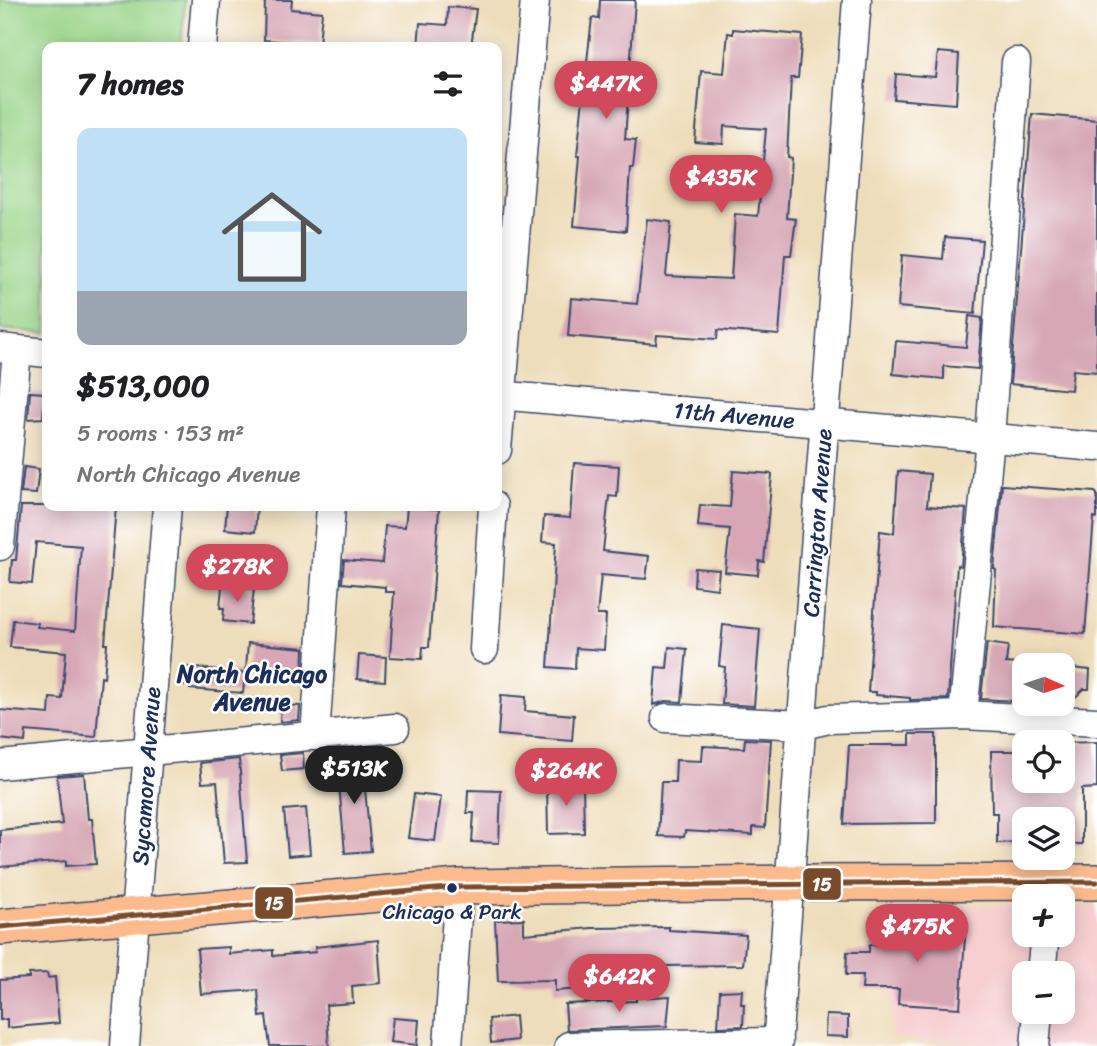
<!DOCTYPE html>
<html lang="en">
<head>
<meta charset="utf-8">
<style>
	:root { --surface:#fff; --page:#f2f2f2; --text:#202124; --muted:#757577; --line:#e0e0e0; --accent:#d1495b }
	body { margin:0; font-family:Sriracha,sans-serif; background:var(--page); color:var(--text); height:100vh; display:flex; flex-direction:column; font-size:26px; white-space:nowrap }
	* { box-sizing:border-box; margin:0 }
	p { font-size:23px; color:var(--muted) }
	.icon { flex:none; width:38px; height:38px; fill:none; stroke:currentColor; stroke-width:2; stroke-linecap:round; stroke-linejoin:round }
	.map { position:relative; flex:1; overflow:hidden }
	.side { position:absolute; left:42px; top:42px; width:460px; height:469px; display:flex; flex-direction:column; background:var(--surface); border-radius:14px; box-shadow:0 4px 18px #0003 }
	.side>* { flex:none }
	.needle { width:46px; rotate:93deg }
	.buttons { position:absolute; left:1012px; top:653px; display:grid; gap:14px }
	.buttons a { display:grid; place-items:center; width:63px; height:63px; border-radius:14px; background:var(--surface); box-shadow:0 4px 18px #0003; font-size:35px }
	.price { position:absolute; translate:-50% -60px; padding:0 16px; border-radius:24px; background:var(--accent); color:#fff; font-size:23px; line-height:46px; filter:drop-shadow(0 2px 4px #0008) }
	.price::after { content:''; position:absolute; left:50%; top:42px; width:21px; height:16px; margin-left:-10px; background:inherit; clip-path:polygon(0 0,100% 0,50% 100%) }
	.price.selected { background:#222; color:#fff }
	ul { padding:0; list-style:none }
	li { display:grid; align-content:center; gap:14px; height:371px; padding:0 35px }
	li+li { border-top:2px solid var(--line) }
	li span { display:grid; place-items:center; height:217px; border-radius:14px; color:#555 }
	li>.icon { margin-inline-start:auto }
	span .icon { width:126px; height:126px; fill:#fffc; stroke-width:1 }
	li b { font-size:30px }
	h2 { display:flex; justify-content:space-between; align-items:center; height:84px; padding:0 35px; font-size:30px }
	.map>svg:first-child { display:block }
	.built { fill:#f7cfd1; fill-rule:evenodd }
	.green { fill:#99d488; stroke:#5a8273; stroke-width:2 }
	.building { fill:#d7a7b6 }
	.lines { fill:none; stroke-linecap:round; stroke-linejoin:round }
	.minor-casing { stroke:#3b496c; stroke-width:31 }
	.major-casing { stroke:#3b496c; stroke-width:38 }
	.minor { stroke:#fff; stroke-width:28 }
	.major { stroke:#fbbb8d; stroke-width:35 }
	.bus-1-casing { stroke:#fff; stroke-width:10 }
	.bus-1 { stroke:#7a4b2a; stroke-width:5 }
	.bus-dot { fill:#1b2f5e; stroke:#fff; stroke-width:2.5 }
	.labels { text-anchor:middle; stroke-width:5; stroke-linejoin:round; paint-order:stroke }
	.bus-label { font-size:21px; fill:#1b2f5e; stroke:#fff }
	.street-label { font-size:23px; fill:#1b2f5e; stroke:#fff }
	.neighbourhood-label { font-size:24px; font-weight:bold; fill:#1b2f5e; stroke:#fff }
	.line-badge { stroke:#fff; stroke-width:2.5 }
	.badge-label { font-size:19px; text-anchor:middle; font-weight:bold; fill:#fff }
</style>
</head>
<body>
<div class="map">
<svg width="1097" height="1046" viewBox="0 0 1097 1046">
	<rect width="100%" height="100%" fill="#fff"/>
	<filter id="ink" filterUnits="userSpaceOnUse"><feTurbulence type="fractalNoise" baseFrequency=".0143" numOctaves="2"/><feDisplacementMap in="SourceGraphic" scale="14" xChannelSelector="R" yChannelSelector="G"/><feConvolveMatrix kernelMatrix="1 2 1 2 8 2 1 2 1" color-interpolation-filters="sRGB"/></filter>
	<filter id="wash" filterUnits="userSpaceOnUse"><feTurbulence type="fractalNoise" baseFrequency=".00686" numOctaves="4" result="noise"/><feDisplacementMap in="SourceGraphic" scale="28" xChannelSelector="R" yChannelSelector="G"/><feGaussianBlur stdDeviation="1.57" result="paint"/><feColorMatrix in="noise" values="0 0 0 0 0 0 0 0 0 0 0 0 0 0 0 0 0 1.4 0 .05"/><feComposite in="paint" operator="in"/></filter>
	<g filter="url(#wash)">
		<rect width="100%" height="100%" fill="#eeddba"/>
		<path class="built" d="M894,905L1024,906V934H1062V906H1097V1046H976V1044L892,1037ZM1024,973H1062V1012H1024Z"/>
		<path class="green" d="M0,0H185L181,47H47V333L0,329Z"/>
		<g id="blocks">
			<g class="building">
				<path d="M265,0H292L291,9L322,12L319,44L264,40Z"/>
				<path d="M600,0H635L625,139L636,140L633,168H630L626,231L574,226L580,156H577L585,79L592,18L599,19Z"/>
				<path d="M448,7L476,9L471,47H418L420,23L447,25Z"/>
				<path d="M733,29L802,35L798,78H791L787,157L791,158L787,218L796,219L791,255H785L779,335L718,330L717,339L657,335L656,344L568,336L571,298L637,304L647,219L671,222L666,276L731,279L735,214L758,216L766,129L724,126L723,144L695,142L701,71L724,73L728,33L733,34Z"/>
				<path d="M938,52L959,54L956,104L894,99L896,74L935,77Z"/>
				<path d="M1032,114L1097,120V372L1073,370L1071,390L1010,384Z"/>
				<path d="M945,237L982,240L975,314L898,307L902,255L943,259Z"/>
				<path d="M969,316L982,318L978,369L944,366V379L893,374L896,341L966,347Z"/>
				<path d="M30,392L45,393L43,418L28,419Z"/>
				<path d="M574,463L619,466L617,497L609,496L603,551L649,556L646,579L601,575L597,615H606L604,650L576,648L575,669L548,667L556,543L542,542L544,516L570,518Z"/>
				<path d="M24,467L39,469L36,494L21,493Z"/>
				<path d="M733,471L772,474L764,562L759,561L758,575L725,572L730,529L698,526L700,505L730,507Z"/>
				<path d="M898,471L930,474L927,506L966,509L961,566L957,565L948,699L910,700V698L876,695V692H868L880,531L894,533Z"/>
				<path d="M1002,485L1095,492L1097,494V518L1094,517L1085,634L994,627L996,570L994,569Z"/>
				<path d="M21,506H116L105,644H107L104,678L101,677L96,737L26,731L25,742L0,739V710L49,714L50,698L62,699L66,652L10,647L13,620L38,623L37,627L75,631L81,546L36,542L32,584L10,582L12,560H16Z"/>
				<path d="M227,506H257L255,532L225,529Z"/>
				<path d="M407,507L439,509L429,647H423L422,659L390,657L394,592H385V587L342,583L344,560L382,563L385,526L405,527Z"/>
				<path d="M695,568L719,570L717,589L694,586Z"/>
				<path d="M226,586L254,589L250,624L223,621L224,608H220L222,587Z"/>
				<path d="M723,625L760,629L754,706L722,704L725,667L719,666Z"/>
				<path d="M248,643L304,648L303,673L246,669Z"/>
				<path d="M987,643L1008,646L1006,663L1018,664L1016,701L981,699Z"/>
				<path d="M669,647L687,649L682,702L666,701L653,705L656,667L667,668Z"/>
				<path d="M359,655L386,657L385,681L357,679Z"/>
				<path d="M187,667L245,673L243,693L190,689V686H185Z"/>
				<path d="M1062,667L1090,670L1089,689H1084L1068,704H1062Z"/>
				<path d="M501,695L526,697L525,711L574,715L572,741L498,735Z"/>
				<path d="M281,705L300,706L299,720L280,722Z"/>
				<path d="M910,734H936V823L844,824L849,745H910Z"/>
				<path d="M745,739L771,740L765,828L753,827V835L685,831L684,837L658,836L661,782H675L676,760L702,761L703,746L744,748Z"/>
				<path d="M1097,742V788L1082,789V844H1062V819H1022V842L997,843V813H992L991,751H1021V780H1062V743Z"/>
				<path d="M384,746L386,762L368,763L367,747Z"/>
				<path d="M303,753L304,769L282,771L280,755Z"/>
				<path d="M362,758L371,851L345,853L337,760Z"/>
				<path d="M239,759L247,862L224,863L217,782L202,783L200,763Z"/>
				<path d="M84,774L88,819H92L96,864L66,866V861L0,867V830L62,824L57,776Z"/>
				<path d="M583,782L584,833L548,834L547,783Z"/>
				<path d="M468,790L501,791L499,843L472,842L474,813H467Z"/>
				<path d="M414,794L441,797L435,841L408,838Z"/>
				<path d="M306,808L310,854L288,856L284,810Z"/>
				<path d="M524,919V934L592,928L669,927V930L746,935L743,965L579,967L580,989L555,991V980L498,981L495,920Z"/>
				<path d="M904,919L966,923L960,1008L898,1004L899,989H862L863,975H846L847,952H869V945H902Z"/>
				<path d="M378,940L381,983L352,986L353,1003L326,1005L329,1046H270L266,1016L260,1017L258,990L201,994L197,949L229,947V954L273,950V956L316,952L315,947Z"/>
				<path d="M47,973L48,978L55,977L59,1023L7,1028V1019L0,1020V980L29,978V974Z"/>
				<path d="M742,990L741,1004H744L743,1026L718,1027L720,991Z"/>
				<path d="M670,996L667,1026L567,1030L565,1004L636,1001V998Z"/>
				<path d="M826,1015L848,1016V1037L825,1036Z"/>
				<path d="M515,1016L517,1040L491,1043L489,1019Z"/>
				<path d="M393,1018L419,1020L417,1045L390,1042Z"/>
			</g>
		</g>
	</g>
	<g filter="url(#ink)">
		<use href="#blocks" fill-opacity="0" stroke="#3b496c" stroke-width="2"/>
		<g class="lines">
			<defs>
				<g id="minor">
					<path d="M202,47L206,0"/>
					<path d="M0,348L47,353"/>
					<path d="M497,395L1097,447"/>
					<path d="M497,450L535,0"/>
					<path d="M0,546L17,350"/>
					<path d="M484,649L493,506"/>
					<path d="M963,715L990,438L1016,62"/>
					<path d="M666,718L802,725L829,719L963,715L1097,722"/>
					<path d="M315,736L331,506"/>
					<path d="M0,765L395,728"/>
					<path d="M1041,973L1045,934"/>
					<path d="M125,1046L167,506"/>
					<path d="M448,1046L459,887"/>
					<path d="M569,1046L778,1042"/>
					<path d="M777,1046L857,0"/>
					<path d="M1035,1046L1038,1012"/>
				</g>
				<path id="major" d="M0,927L459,887L791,883L1097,882"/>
			</defs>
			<use href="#minor" class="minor-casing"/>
			<use href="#major" class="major-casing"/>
			<use href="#minor" class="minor"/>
			<use href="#major" class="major"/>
			<defs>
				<path id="bus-1" d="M0,927L459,887L1097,882"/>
			</defs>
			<use href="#bus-1" class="bus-1-casing"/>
			<use href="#bus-1" class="bus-1"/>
		</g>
	</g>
	<circle class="bus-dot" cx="452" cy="888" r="6"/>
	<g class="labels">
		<g class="bus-label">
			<text x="452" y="919">Chicago &amp; Park</text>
		</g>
		<g class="street-label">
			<text transform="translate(734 415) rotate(5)" y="8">11th Avenue</text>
			<text transform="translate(817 523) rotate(-86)" y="8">Carrington Avenue</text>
			<text transform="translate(146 776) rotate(-86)" y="8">Sycamore Avenue</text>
		</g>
		<g class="neighbourhood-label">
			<text x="252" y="682">North Chicago<tspan x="252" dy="28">Avenue</tspan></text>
		</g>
	</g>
	<g class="line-badge">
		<rect x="802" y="867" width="40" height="34" rx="7" fill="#7a4b2a"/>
		<rect x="254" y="886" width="40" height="34" rx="7" fill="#7a4b2a"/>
	</g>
	<g class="badge-label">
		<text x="822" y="891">15</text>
		<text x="274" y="910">15</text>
	</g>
</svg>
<div class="buttons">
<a><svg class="needle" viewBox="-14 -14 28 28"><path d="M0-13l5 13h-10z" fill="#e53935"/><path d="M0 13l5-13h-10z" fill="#757577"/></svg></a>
<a><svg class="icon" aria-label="locate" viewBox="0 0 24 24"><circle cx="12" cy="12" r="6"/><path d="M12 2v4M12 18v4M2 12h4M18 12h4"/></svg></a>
<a><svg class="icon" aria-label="layers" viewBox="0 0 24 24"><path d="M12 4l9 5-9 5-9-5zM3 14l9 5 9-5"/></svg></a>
<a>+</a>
<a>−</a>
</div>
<b class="price" style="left:606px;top:121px">$447K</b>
<b class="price" style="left:721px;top:215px">$435K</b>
<b class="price" style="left:237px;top:604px">$278K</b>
<b class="price selected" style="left:354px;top:806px">$513K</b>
<b class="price" style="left:566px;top:808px">$264K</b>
<b class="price" style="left:917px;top:964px">$475K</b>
<b class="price" style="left:619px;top:1014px">$642K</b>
<section class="side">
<h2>7 homes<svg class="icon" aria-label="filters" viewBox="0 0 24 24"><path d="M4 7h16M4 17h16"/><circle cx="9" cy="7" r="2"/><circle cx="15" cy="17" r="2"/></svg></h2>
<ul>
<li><span style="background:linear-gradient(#bfe0f5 75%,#9aa5b1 0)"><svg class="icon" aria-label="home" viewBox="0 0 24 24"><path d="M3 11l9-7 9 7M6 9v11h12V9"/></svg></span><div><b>$513,000</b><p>5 rooms · 153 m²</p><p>North Chicago Avenue</p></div></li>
</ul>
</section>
</div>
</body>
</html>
